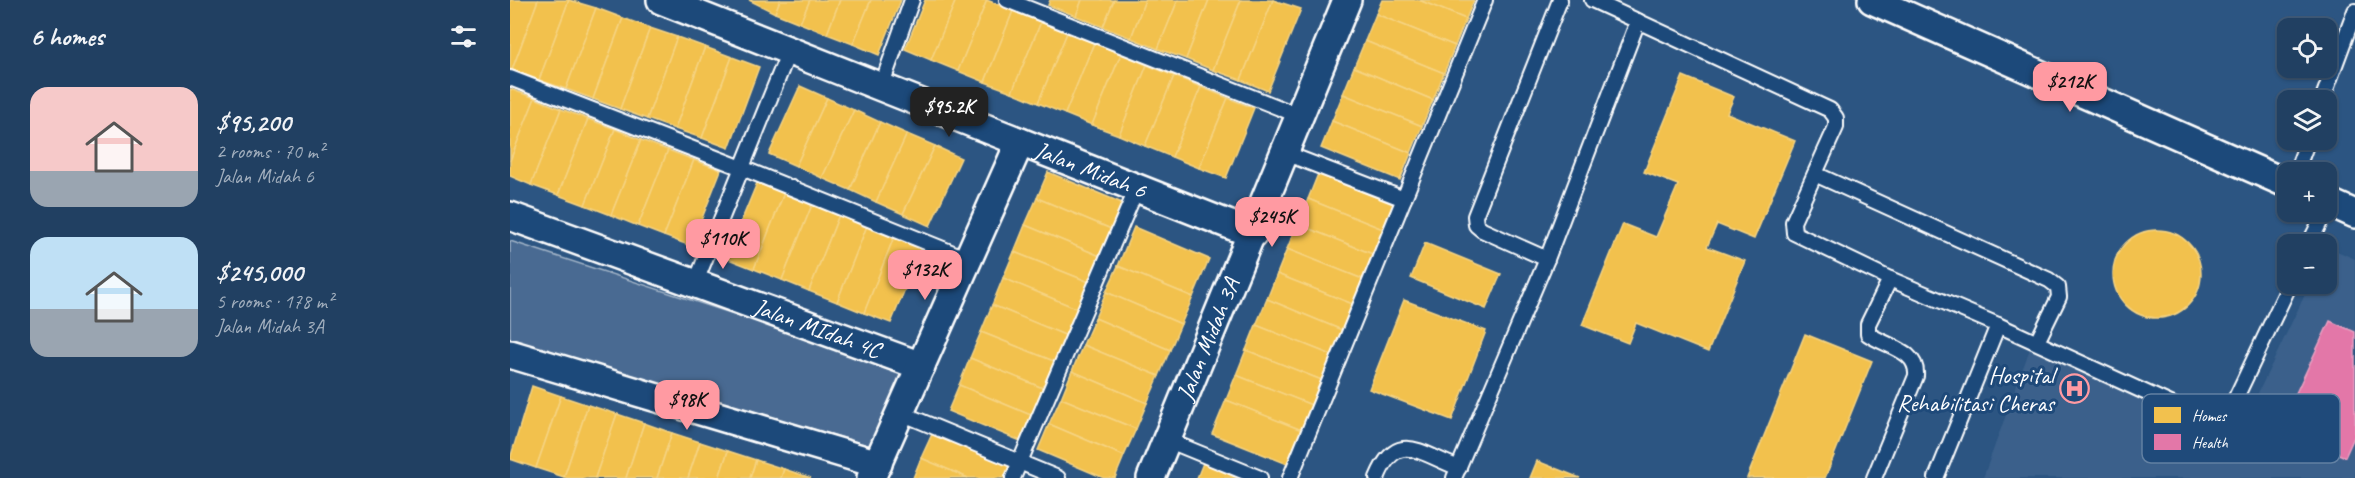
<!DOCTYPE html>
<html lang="en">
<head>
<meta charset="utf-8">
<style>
	:root { --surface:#214062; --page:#2d4b6b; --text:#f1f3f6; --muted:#a2afbe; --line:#3e5977; --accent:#ff9aa2 }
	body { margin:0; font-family:Caveat,sans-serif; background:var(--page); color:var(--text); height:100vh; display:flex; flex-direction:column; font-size:22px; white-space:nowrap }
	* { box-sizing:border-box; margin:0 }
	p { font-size:20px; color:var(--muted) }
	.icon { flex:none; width:33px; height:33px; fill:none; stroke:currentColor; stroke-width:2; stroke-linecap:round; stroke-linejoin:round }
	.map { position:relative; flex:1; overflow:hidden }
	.drawer { display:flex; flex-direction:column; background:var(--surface); width:510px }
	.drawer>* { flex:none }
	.fabs { position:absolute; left:1767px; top:18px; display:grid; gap:12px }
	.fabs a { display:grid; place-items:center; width:60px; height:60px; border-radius:12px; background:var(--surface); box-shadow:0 2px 4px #0004,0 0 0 2px var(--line); font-size:30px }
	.price { position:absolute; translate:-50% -51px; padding:0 14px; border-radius:12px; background:var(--accent); color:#111; font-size:20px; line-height:39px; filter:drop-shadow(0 2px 3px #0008) }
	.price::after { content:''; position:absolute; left:50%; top:36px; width:18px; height:14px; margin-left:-9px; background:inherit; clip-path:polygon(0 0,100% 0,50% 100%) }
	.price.selected { background:#222; color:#fff }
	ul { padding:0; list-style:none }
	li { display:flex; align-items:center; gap:18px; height:150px; padding:0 30px }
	li span { display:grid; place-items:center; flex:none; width:168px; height:120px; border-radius:18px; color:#555 }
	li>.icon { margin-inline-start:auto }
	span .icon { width:72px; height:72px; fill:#fffc; stroke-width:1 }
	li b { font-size:26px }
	h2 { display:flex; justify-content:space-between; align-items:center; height:72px; padding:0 30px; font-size:26px }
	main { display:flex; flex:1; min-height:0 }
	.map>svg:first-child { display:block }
	.built { fill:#3b618b }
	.green { fill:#486b92; stroke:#a4b5c8; stroke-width:1.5 }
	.homes { fill:#f2c14e; stroke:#f6d483; stroke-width:1.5 }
	.health { fill:#e377a8; stroke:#eba0c2; stroke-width:1.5 }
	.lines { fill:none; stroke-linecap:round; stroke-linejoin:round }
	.service-casing { stroke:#fff; stroke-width:18 }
	.minor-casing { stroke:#fff; stroke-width:32 }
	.service { stroke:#1f4a7a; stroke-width:14 }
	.minor { stroke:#1f4a7a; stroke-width:27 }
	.labels { text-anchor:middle; stroke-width:6; stroke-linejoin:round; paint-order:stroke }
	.street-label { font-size:24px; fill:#fff; stroke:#1f4a7a }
	.poi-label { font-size:24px; fill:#fff; stroke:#1f4a7a; text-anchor:end }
	.key { fill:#1f4a7a; stroke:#6280a2; stroke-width:1.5 }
	.key-label { font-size:16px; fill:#fff }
</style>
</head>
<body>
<main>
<section class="drawer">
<h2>6 homes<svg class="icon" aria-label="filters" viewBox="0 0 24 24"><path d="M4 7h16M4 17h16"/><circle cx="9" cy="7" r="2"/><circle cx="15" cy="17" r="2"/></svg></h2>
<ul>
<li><span style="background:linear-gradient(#f6c9c9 70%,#9aa5b1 0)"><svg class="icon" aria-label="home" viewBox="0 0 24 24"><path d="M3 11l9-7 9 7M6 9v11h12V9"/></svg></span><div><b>$95,200</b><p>2 rooms · 70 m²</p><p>Jalan Midah 6</p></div></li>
<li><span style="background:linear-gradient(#bfe0f5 60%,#9aa5b1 0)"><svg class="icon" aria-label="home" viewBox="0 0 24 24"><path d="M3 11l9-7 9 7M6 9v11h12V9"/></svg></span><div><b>$245,000</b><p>5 rooms · 178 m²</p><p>Jalan Midah 3A</p></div></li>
</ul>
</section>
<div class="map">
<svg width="1845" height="478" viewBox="0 0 1845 478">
	<rect width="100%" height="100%" fill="#2c5582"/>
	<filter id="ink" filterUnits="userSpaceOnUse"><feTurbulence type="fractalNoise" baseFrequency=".0167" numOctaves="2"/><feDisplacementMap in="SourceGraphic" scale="12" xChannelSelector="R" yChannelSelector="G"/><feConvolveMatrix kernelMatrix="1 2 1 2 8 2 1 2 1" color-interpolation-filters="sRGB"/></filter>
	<g filter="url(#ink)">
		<path class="built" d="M1818,247L1845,259V478H1473L1521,346L1730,431L1800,284H1816Z"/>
		<path class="green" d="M0,241L398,371L361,446L0,340Z"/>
		<g class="homes">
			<path d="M0,0H28L2,70L0,69Z"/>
			<path d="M28,0H59L29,80L2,70Z"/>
			<path d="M59,0L86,8L56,89L29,80Z"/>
			<path d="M239,0H270L265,13Z"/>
			<path d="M270,0H300L290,23L265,13Z"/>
			<path d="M300,0H330L317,34L290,23Z"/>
			<path d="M330,0H361L343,44L317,34Z"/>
			<path d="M361,0H391L369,55L343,44Z"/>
			<path d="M415,0H446L421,60L395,49Z"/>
			<path d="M446,0H477L448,71L421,60Z"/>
			<path d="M477,0L503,11L475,82L448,71Z"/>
			<path d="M540,0H572L566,16L538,5Z"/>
			<path d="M572,0H604L593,27L566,16Z"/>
			<path d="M604,0H635L621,38L593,27Z"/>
			<path d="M635,0H668L648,49L621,38Z"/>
			<path d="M668,0H699L676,59L648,49Z"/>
			<path d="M699,0H731L703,70L676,59Z"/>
			<path d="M731,0H763L731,80L703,70Z"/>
			<path d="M763,0L791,9L758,91L731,80Z"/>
			<path d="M872,0H909L956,19L945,46L866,14Z"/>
			<path d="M909,0H964L956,19Z"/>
			<path d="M86,8L113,18L83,99L56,89Z"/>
			<path d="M503,11L531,22L502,92L475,82Z"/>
			<path d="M866,14L945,46L934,73L855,41Z"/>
			<path d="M113,18L140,28L110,109L83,99Z"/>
			<path d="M531,22L557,33L528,103L502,92Z"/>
			<path d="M140,28L167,37L137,119L110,109Z"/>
			<path d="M557,33L584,43L555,114L528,103Z"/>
			<path d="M167,37L195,47L165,129L137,119Z"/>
			<path d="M855,41L934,73L923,100L844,67Z"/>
			<path d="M584,43L611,54L582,125L555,114Z"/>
			<path d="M195,47L222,57L192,138L165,129Z"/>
			<path d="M611,54L637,65L609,135L582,125Z"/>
			<path d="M222,57L249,67L219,148L192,138Z"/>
			<path d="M637,65L664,76L635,146L609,135Z"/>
			<path d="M844,67L923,100L912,126L833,94Z"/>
			<path d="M664,76L691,87L662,157L635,146Z"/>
			<path d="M1173,76L1224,97L1217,113L1285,141L1244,239L1207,224L1197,247L1235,261L1198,352L1126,323L1118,343L1072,325L1113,224L1146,237L1168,185L1134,172Z"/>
			<path d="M290,86L317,98L286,166L259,154Z"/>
			<path d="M691,87L718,98L689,168L662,157Z"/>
			<path d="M0,89L25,98L0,161Z"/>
			<path d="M833,94L912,126L901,153L822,121Z"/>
			<path d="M25,98L51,109L21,185L0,176V161Z"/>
			<path d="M317,98L344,110L312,178L286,166Z"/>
			<path d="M718,98L744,108L716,178L689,168Z"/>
			<path d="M51,109L78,119L48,195L21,185Z"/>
			<path d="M344,110L370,122L340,190L312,178Z"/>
			<path d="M78,119L105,129L75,205L48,195Z"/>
			<path d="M822,121L901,153L890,180L811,148Z"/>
			<path d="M370,122L397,134L366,202L340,190Z"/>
			<path d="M105,129L131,140L101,215L75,205Z"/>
			<path d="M397,134L425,146L393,214L366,202Z"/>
			<path d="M131,140L158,150L128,226L101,215Z"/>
			<path d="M425,146L451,158L420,226L393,214Z"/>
			<path d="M158,150L184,160L154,236L128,226Z"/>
			<path d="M184,160L211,170L181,246L154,236Z"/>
			<path d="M538,172L612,203L601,229L527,198Z"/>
			<path d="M808,174L886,205L875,230L798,199Z"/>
			<path d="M247,183L274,193L244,269L216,258Z"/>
			<path d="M274,193L302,205L272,280L244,269Z"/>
			<path d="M527,198L601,229L590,256L515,225Z"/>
			<path d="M798,199L875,230L865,255L787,224Z"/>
			<path d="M302,205L329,215L299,291L272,280Z"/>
			<path d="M329,215L357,226L327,302L299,291Z"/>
			<path d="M787,224L865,255L855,280L777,249Z"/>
			<path d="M515,225L590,256L579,282L504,252Z"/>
			<path d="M357,226L384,237L354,313L327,302Z"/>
			<path d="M624,227L699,259L683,297L608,266Z"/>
			<circle cx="1647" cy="274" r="44"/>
			<path d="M384,237L412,248L381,323L354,313Z"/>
			<path d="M915,243L991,274L976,309L901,278Z"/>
			<path d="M777,249L855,280L845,305L767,274Z"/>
			<path d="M504,252L579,282L568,309L493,278Z"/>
			<path d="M608,266L683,297L671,324L596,292Z"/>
			<path d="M767,274L845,305L834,331L757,299Z"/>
			<path d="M493,278L568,309L557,336L482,305Z"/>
			<path d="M596,292L671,324L660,350L585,318Z"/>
			<path d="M757,299L834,331L824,356L746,325Z"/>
			<path d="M894,300L976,331L942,420L859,389Z"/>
			<path d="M482,305L557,336L546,362L471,332Z"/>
			<path d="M585,318L660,350L649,376L573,345Z"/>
			<path d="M746,325L824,356L814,381L736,350Z"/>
			<path d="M471,332L546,362L535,389L460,358Z"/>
			<path d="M1295,334L1362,361L1315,478H1237Z"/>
			<path d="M573,345L649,376L637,403L562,371Z"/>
			<path d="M736,350L814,381L804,406L726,375Z"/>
			<path d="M460,358L535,389L523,416L449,385Z"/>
			<path d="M562,371L637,403L626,429L551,398Z"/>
			<path d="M726,375L804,406L794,431L716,400Z"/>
			<path d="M449,385L523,416L513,442L438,411Z"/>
			<path d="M22,386L51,396L26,468L0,459Z"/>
			<path d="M51,396L78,405L54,477L26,468Z"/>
			<path d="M551,398L626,429L614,456L539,424Z"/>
			<path d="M716,400L794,431L780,465L702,434Z"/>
			<path d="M78,405L107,414L85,478H57L54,477Z"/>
			<path d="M107,414L134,423L116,478H85Z"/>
			<path d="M134,423L162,433L147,478H116Z"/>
			<path d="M539,424L614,456L605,478H594L528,450Z"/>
			<path d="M423,432L500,465L494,478H458L411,458Z"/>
			<path d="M162,433L190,442L178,478H147Z"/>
			<path d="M190,442L218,451L209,478H178Z"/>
			<path d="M218,451L246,460L240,478H209Z"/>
			<path d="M411,458L458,478H403Z"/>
			<path d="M695,458L741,478H687Z"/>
			<path d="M246,460L274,469L271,478H240Z"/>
			<path d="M1027,461L1070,478H1020Z"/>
			<path d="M274,469L301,478H271Z"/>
		</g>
		<path class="health" d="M1820,321L1845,332V435L1835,457L1770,427Z"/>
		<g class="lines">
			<defs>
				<g id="service">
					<path d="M497,0L790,116"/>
					<path d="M1082,0L1320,110L1326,118V127L1283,222L1284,233L1380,279L1488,325"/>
					<path d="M0,78L232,168L458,259"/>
					<path d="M371,87L402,0"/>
					<path d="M1812,100L1845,11"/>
					<path d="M775,153L894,199"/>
					<path d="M1786,172L1798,140"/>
					<path d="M1305,174L1539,280L1548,287L1549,297L1527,342"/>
					<path d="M1799,244L1815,212"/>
					<path d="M1037,259L972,230L966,225L965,216L1050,0"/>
					<path d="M185,284L279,51"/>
					<path d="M391,413L548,478"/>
					<path d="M657,440L750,478"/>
					<path d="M503,478L627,188"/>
					<path d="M780,478L975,0"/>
					<path d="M867,478C887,429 909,453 949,468"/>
					<path d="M944,478L1037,259L1128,21"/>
					<path d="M1364,478L1406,376C1408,350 1377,347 1358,334V324L1380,279"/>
					<path d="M1426,478L1488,325L1698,421L1711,419L1721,408L1780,284"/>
				</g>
				<g id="minor">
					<path id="s1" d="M151,0L743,234"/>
					<path d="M1362,0L1778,184"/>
					<path d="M1816,201L1845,214"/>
					<path id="s2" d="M0,216L411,366"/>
					<path d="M0,354L368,464"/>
					<path d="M361,478L510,142"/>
					<path id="s3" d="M641,478L837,0"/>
				</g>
			</defs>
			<use href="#service" class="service-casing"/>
			<use href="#minor" class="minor-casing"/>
			<use href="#service" class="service"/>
			<use href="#minor" class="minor"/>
		</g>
	</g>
	<defs>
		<symbol id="hospital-ring" viewBox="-11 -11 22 22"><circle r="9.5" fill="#1f4a7a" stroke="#ff9aa2" stroke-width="1.5"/><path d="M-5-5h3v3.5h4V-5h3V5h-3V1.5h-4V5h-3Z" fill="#ff9aa2"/></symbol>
	</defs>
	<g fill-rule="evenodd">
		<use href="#hospital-ring" x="1548" y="372" width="33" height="33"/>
	</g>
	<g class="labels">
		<g class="street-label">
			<text dy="8" stroke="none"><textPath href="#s1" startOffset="462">Jalan Midah 6</textPath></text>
			<text dy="8" stroke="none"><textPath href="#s2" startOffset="327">Jalan MIdah 4C</textPath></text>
			<text dy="8" stroke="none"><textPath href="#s3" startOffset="150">Jalan Midah 3A</textPath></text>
		</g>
		<g class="poi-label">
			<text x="1544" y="383">Hospital<tspan x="1544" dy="28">Rehabilitasi Cheras</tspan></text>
		</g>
	</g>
	<rect x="1632" y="394" width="198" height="69" rx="9" class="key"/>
	<rect x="1644" y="407" width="27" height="16" fill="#f2c14e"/>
	<rect x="1644" y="434" width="27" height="16" fill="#e377a8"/>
	<g class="key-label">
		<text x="1682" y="421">Homes</text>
		<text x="1682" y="448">Health</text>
	</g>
</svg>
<div class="fabs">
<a><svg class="icon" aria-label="locate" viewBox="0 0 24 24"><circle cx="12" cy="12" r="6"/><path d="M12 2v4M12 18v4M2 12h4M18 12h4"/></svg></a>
<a><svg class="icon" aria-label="layers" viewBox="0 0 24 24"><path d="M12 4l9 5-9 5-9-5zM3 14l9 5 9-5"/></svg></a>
<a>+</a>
<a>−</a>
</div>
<b class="price" style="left:1560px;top:113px">$212K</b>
<b class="price selected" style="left:439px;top:138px">$95.2K</b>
<b class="price" style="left:762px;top:248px">$245K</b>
<b class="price" style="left:213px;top:270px">$110K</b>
<b class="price" style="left:415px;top:301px">$132K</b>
<b class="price" style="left:177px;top:431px">$98K</b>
</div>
</main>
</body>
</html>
